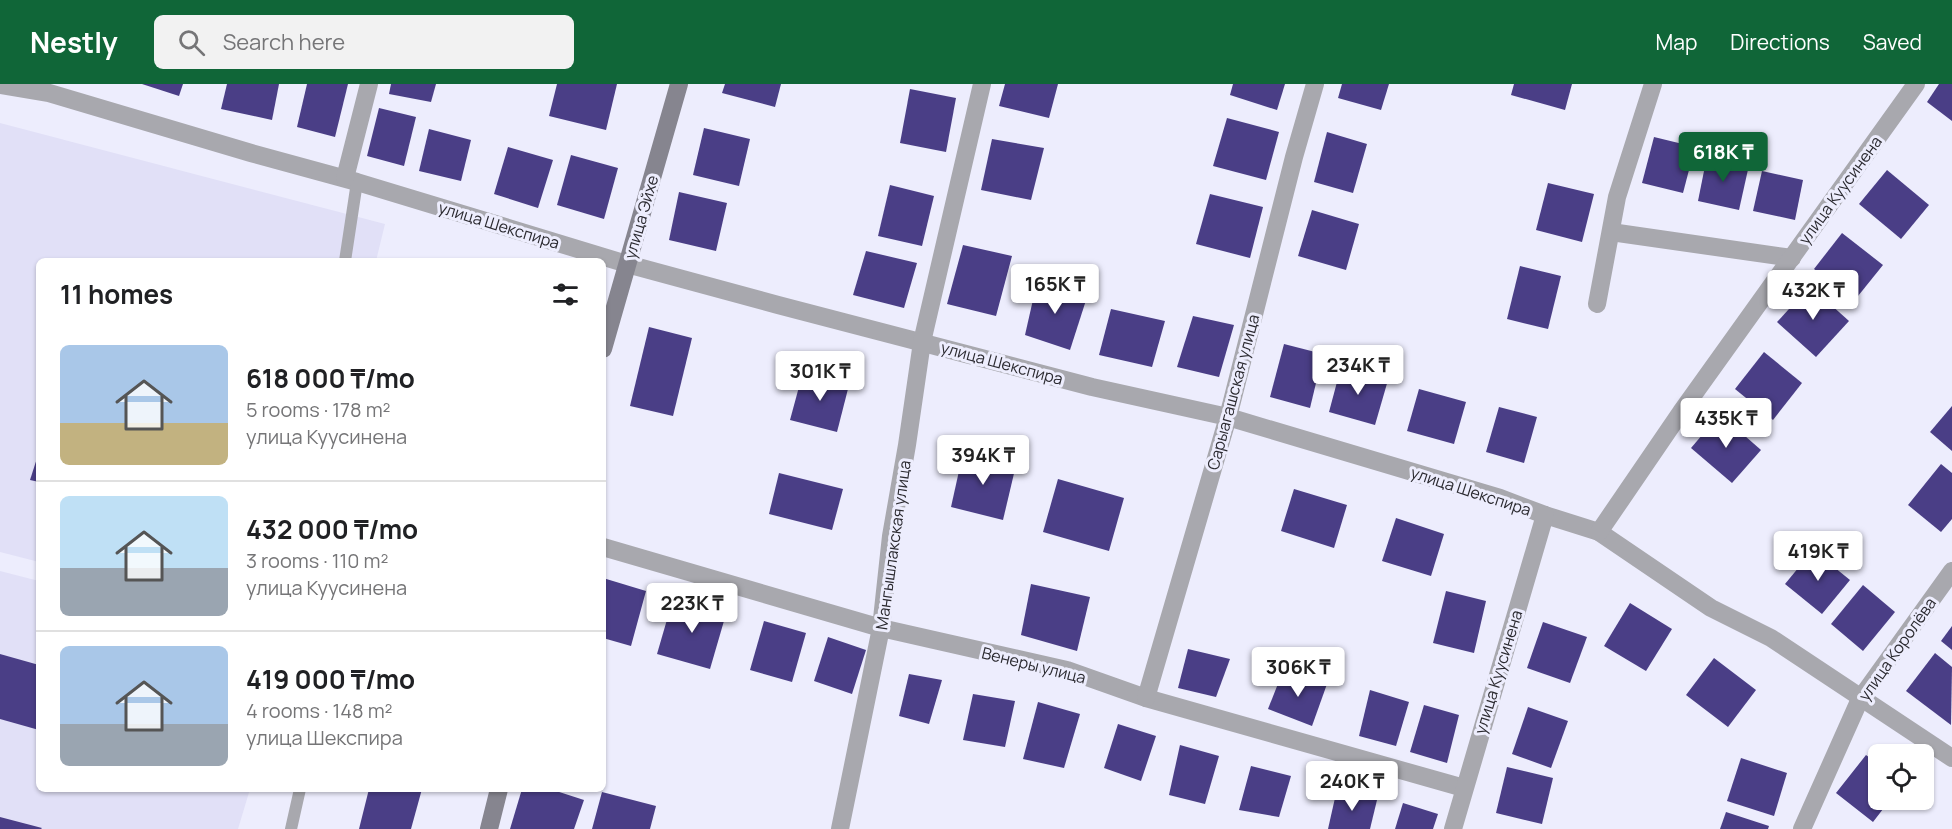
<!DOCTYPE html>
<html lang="en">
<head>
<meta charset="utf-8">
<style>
	:root { --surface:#fff; --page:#f2f2f2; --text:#202124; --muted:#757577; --line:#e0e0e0; --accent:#106638 }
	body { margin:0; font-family:Manrope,sans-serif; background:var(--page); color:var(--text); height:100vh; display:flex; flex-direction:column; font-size:22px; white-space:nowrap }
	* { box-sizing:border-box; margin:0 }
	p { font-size:20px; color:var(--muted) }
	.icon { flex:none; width:33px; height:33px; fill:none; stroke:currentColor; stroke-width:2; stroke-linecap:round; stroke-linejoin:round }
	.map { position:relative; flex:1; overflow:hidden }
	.sheet { position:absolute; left:36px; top:174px; width:570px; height:534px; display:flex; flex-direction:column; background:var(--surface); border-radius:9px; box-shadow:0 2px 4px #0004 }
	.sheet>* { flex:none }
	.buttons { position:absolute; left:1868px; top:660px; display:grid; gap:12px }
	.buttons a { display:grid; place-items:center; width:66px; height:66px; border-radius:9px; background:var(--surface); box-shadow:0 2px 4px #0004; font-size:30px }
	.price { position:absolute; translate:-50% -51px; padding:0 14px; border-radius:6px; background:#fff; color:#222; font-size:20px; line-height:39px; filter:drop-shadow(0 2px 3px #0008) }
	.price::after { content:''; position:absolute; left:50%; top:36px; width:18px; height:14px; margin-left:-9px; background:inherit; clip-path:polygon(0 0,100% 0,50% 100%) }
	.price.current { background:var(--accent); color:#fff }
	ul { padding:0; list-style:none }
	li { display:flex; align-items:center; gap:18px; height:150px; padding:0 24px }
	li+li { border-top:2px solid var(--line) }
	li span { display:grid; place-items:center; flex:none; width:168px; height:120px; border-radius:9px; color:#555 }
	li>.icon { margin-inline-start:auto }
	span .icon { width:72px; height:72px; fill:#fffc; stroke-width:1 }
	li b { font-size:26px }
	h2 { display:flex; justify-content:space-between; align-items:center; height:72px; padding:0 24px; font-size:26px }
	header { display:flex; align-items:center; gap:36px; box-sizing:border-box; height:84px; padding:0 30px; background:var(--accent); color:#fff }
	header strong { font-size:28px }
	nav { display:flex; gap:33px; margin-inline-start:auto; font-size:21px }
	.search { width:420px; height:54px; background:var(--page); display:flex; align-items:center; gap:15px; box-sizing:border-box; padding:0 21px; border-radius:9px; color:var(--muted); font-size:22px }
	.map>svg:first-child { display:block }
	.built { fill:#e1e0f7 }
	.building { fill:#4a3e86 }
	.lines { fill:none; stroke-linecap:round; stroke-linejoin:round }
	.lane { stroke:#a8a8ae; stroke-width:12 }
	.street { stroke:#a8a8ae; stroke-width:18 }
	.secondary { stroke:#86858f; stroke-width:18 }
	.labels { text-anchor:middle; stroke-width:6; stroke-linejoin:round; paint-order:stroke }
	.street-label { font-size:16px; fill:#2b2a30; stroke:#ededfd }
</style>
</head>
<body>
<header>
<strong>Nestly</strong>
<div class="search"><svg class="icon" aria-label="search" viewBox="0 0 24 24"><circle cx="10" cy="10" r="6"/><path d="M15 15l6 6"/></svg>Search here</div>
<nav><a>Map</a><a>Directions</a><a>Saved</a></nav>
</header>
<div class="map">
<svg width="1952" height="745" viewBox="0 0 1952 745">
	<rect width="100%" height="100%" fill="#ededfd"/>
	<g class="built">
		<path d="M0,39L385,140L376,177H39V478L0,468Z"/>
		<path d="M0,487L39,497V705H250L238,745H0Z"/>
	</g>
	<g class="building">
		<path d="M142,0H183L179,12Z"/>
		<path d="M227,0H279L272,36L221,25Z"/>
		<path d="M307,0H348L335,53L297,43Z"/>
		<path d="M391,0H436L431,18L389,10Z"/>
		<path d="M557,0H617L606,46L549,32Z"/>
		<path d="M725,0H781L775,23L722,9Z"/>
		<path d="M1005,0H1058L1049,34L999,22Z"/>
		<path d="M1233,0H1285L1277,26L1230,11Z"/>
		<path d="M1342,0H1389L1381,26L1338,14Z"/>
		<path d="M1514,0H1572L1565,26L1511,11Z"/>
		<path d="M1939,0H1952V37L1927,18Z"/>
		<path d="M910,5L956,14L946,68L900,59Z"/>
		<path d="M379,24L416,33L404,82L367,72Z"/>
		<path d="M1227,34L1279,48L1266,96L1213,82Z"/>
		<path d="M704,44L750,55L739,102L693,91Z"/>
		<path d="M429,45L471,56L461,97L419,87Z"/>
		<path d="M1327,48L1367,60L1353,109L1314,98Z"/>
		<path d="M1654,53L1695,63L1683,109L1642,99Z"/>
		<path d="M992,55L1044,64L1031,116L981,106Z"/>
		<path d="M508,63L553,76L538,124L494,110Z"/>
		<path d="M571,71L618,84L604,135L557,121Z"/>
		<path d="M1707,72L1749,81L1739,126L1698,117Z"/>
		<path d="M1887,86L1929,121L1901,155L1859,120Z"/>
		<path d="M1762,87L1803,96L1795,136L1753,127Z"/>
		<path d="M1548,99L1594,110L1582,158L1536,146Z"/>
		<path d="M890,101L934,112L922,162L878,152Z"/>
		<path d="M679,108L727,119L716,167L669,156Z"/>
		<path d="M1210,110L1263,123L1250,174L1196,160Z"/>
		<path d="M1312,126L1359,140L1346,186L1298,172Z"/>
		<path d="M1842,149L1883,181L1854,217L1814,185Z"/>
		<path d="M963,161L1012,172L996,232L947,220Z"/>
		<path d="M866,167L917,179L904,224L853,211Z"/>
		<path d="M1520,182L1561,192L1548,245L1507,235Z"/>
		<path d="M1037,198L1088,210L1070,266L1025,251Z"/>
		<path d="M1810,202L1849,237L1816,273L1777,238Z"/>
		<path d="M1111,225L1165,237L1152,283L1099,271Z"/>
		<path d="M1193,232L1234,241L1219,293L1177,283Z"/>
		<path d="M649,243L692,254L673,332L630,322Z"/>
		<path d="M1284,260L1323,270L1310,324L1270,313Z"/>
		<path d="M1764,268L1802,299L1773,336L1735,305Z"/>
		<path d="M1341,283L1388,296L1375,341L1329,328Z"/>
		<path d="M803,288L849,301L837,348L790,336Z"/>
		<path d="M1419,305L1466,318L1454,360L1407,347Z"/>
		<path d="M1952,322V367L1930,348Z"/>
		<path d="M1499,323L1537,333L1524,379L1486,368Z"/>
		<path d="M1720,330L1761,366L1732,399L1691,364Z"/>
		<path d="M39,368V398L30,396Z"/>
		<path d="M963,369L1016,381L1003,436L951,423Z"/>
		<path d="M1941,380L1952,389V435L1941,448L1908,421Z"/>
		<path d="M779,389L843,405L832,446L769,430Z"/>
		<path d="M1058,395L1124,414L1109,467L1043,448Z"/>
		<path d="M1294,405L1347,421L1334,464L1281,447Z"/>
		<path d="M1396,434L1444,450L1431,492L1382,477Z"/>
		<path d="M1813,466L1850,496L1822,530L1785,500Z"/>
		<path d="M603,494L646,507L631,562L603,554Z"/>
		<path d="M1031,500L1090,513L1077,567L1021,551Z"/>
		<path d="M1863,501L1895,528L1863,567L1831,540Z"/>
		<path d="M1446,507L1486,517L1474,569L1433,559Z"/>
		<path d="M673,515L726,530L710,585L657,570Z"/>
		<path d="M1630,519L1672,545L1646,587L1604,562Z"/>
		<path d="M764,537L806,549L792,598L750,586Z"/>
		<path d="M1543,538L1587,553L1570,599L1527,584Z"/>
		<path d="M1952,542V566L1941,557Z"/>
		<path d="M828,553L866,566L852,610L814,597Z"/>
		<path d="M1188,565L1230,575L1216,613L1178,604Z"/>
		<path d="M1935,569L1952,583L1951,641L1906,607Z"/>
		<path d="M0,570L39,581V646L0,635Z"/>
		<path d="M1714,574L1756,606L1728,643L1686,611Z"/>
		<path d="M1283,587L1327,600L1312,642L1268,625Z"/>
		<path d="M909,590L942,596L929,640L899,632Z"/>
		<path d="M1370,606L1409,618L1396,662L1359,652Z"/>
		<path d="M973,610L1015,617L1005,663L963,656Z"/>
		<path d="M1038,618L1080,630L1064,684L1023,675Z"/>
		<path d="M1424,621L1459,631L1447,679L1410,668Z"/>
		<path d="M1528,623L1568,637L1551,684L1512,670Z"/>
		<path d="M1118,640L1156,652L1141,697L1104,684Z"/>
		<path d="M1180,661L1219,672L1205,720L1169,711Z"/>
		<path d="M1866,671L1878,680V716H1890L1873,738L1836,709Z"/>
		<path d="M1741,674L1787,689L1774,732L1727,717Z"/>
		<path d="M1251,682L1291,692L1279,733L1239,726Z"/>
		<path d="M1507,683L1553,694L1542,740L1496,729Z"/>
		<path d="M369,705H422L411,745H359Z"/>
		<path d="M522,705H550L584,716L574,745H510Z"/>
		<path d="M1337,705L1377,716L1370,745H1328Z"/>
		<path d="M602,708L656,722L650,745H592Z"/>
		<path d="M1403,719L1438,730L1433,745H1395Z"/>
		<path d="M1726,728L1769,742L1768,745H1720Z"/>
		<path d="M0,733L42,744L41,745H0Z"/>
	</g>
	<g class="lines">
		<g class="lane">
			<path d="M345,177L357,98"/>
			<path d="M291,745L300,705"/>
		</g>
		<g class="street">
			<path d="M0,1L49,9L251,69L357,98L627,180L778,221L1092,303L1228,333L1500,414L1545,431L1599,448L1711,524L1771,554L1952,674"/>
			<path d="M345,94L369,0"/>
			<path d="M1611,148L1792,174"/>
			<path d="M1597,220L1617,113L1653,0"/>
			<path d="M1599,448L1681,328L1916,0"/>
			<path d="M603,463L881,544L1067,586L1146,614L1464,704"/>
			<path d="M1146,614L1228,333L1294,73L1315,0"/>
			<path d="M840,745L881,544L891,452L907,361L922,258L982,0"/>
			<path d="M1453,745L1545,431"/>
			<path d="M1802,745L1860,615L1952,487"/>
		</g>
		<g class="secondary">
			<path d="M603,265L679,0"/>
			<path d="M489,745L499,705"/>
		</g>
	</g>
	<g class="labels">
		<g class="street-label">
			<text transform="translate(1840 106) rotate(-54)" y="6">улица Куусинена</text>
			<text transform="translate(641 133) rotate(-74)" y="6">улица Эйхе</text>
			<text transform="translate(499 141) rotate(17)" y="6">улица Шекспира</text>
			<text transform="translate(1002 279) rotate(15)" y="6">улица Шекспира</text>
			<text transform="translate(1233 308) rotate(-75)" y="6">Сарыагашская улица</text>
			<text transform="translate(1471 407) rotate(18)" y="6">улица Шекспира</text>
			<text transform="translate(893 461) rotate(-82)" y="6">Мангышлакская улица</text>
			<text transform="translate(1897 565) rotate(-55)" y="6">улица Королёва</text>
			<text transform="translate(1034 581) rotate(14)" y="6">Венеры улица</text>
			<text transform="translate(1498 588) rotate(-73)" y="6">улица Куусинена</text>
		</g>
	</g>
</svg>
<div class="buttons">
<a><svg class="icon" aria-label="locate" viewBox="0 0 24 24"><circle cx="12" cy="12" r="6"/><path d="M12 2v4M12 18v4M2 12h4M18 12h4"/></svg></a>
</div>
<b class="price current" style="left:1723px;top:99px">618K ₸</b>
<b class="price" style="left:1055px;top:231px">165K ₸</b>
<b class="price" style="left:1813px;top:237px">432K ₸</b>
<b class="price" style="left:1358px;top:312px">234K ₸</b>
<b class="price" style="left:820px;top:318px">301K ₸</b>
<b class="price" style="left:1726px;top:365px">435K ₸</b>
<b class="price" style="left:983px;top:402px">394K ₸</b>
<b class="price" style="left:1818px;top:498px">419K ₸</b>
<b class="price" style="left:692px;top:550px">223K ₸</b>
<b class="price" style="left:1298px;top:614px">306K ₸</b>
<b class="price" style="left:1352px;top:728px">240K ₸</b>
<section class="sheet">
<h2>11 homes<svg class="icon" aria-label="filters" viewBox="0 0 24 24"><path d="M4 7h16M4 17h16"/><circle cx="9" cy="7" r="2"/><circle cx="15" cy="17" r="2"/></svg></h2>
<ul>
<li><span style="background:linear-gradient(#a9c7e8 65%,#c2b280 0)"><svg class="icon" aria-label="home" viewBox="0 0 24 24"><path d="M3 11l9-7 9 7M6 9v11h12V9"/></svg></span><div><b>618 000 ₸/mo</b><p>5 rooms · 178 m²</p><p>улица Куусинена</p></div></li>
<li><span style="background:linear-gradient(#bfe0f5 60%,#9aa5b1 0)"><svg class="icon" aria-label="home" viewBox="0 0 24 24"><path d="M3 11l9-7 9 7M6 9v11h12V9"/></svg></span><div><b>432 000 ₸/mo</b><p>3 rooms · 110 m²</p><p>улица Куусинена</p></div></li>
<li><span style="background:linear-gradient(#a9c7e8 65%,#9aa5b1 0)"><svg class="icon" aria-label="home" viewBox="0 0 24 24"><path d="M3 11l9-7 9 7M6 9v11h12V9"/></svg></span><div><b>419 000 ₸/mo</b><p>4 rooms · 148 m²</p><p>улица Шекспира</p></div></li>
</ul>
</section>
</div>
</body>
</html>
